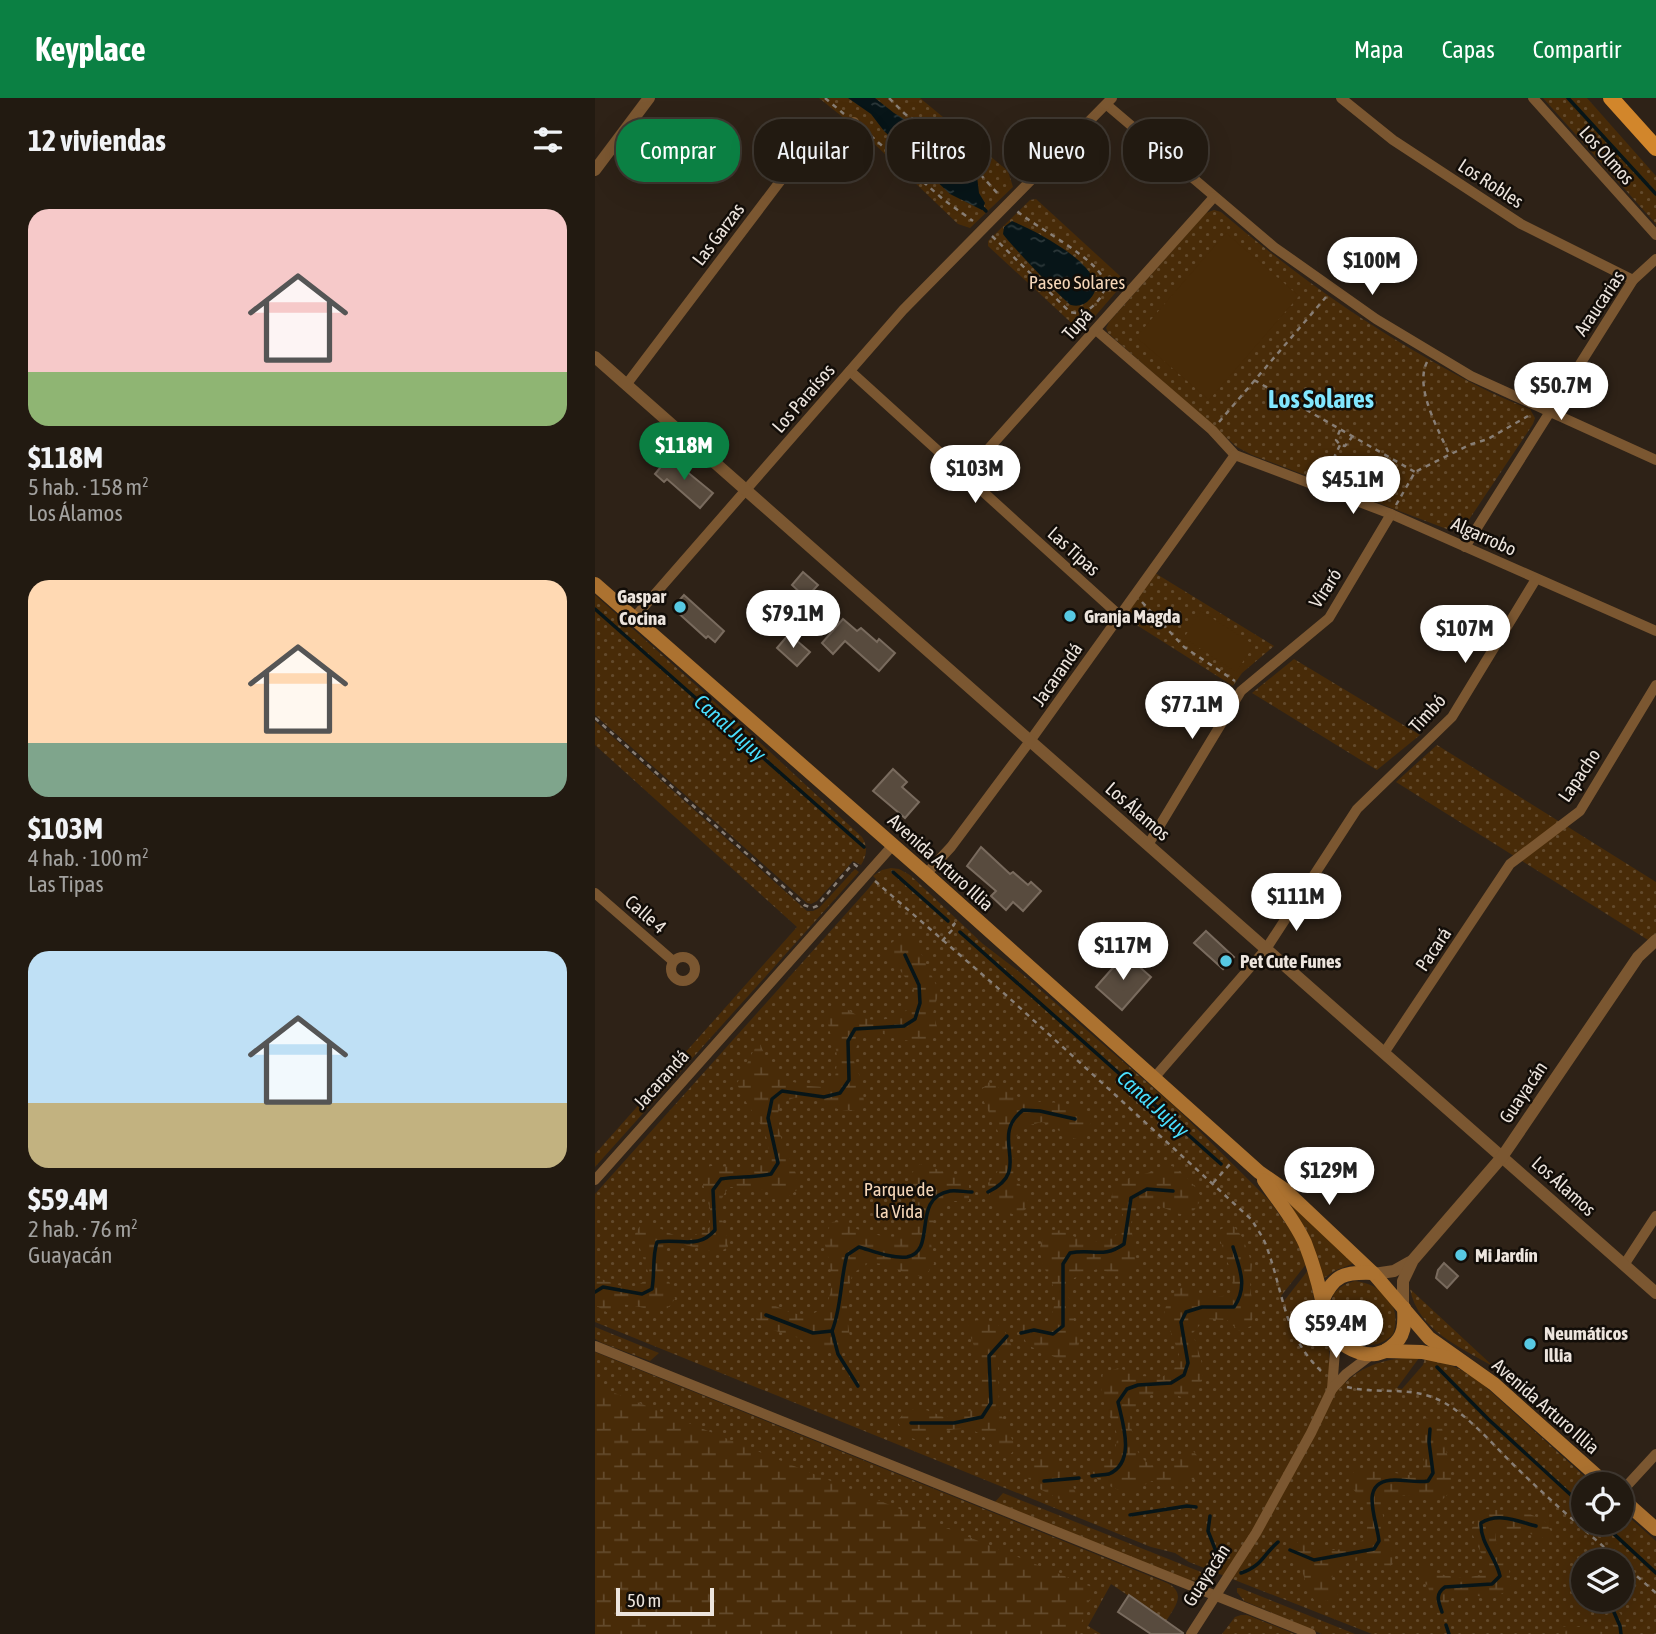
<!DOCTYPE html>
<html lang="es">
<head>
<meta charset="utf-8">
<style>
	:root { --surface:#221a11; --page:#2a231a; --text:#f1f3f6; --muted:#a2a19f; --line:#3f3831; --accent:#0b8043 }
	body { margin:0; font-family:"Asap Condensed",sans-serif; background:var(--page); color:var(--text); height:100vh; display:flex; flex-direction:column; font-size:26px; white-space:nowrap }
	* { box-sizing:border-box; margin:0 }
	p { font-size:23px; color:var(--muted) }
	.icon { flex:none; width:38px; height:38px; fill:none; stroke:currentColor; stroke-width:2; stroke-linecap:round; stroke-linejoin:round }
	.map { position:relative; flex:1; overflow:hidden }
	.panel { display:flex; flex-direction:column; background:var(--surface); width:595px }
	.panel>* { flex:none }
	.top-card { position:absolute; left:21px; top:21px; width:665px; height:63px; display:flex; gap:14px }
	.buttons { position:absolute; left:976px; top:1374px; display:grid; gap:14px }
	.buttons a { display:grid; place-items:center; width:63px; height:63px; border-radius:50%; background:var(--surface); box-shadow:0 7px 28px #0002,0 0 0 2px var(--line); font-size:35px }
	.scale { position:absolute; left:21px; bottom:18px; width:98px; box-sizing:border-box; padding-left:7px; border:4px solid #ece4dd; border-top:0; font-size:19px; line-height:24px; white-space:nowrap; color:#ece4dd; -webkit-text-stroke:5px #120d08; paint-order:stroke }
	.price { position:absolute; translate:-50% -60px; padding:0 16px; border-radius:24px; background:#fff; color:#222; font-size:23px; line-height:46px; filter:drop-shadow(0 2px 4px #0008) }
	.price::after { content:''; position:absolute; left:50%; top:42px; width:21px; height:16px; margin-left:-10px; background:inherit; clip-path:polygon(0 0,100% 0,50% 100%) }
	.price.selected { background:var(--accent); color:#fff }
	ul { padding:0; list-style:none }
	li { display:grid; align-content:center; gap:14px; height:371px; padding:0 28px }
	li span { display:grid; place-items:center; height:217px; border-radius:21px; color:#555 }
	li>.icon { margin-inline-start:auto }
	span .icon { width:126px; height:126px; fill:#fffc; stroke-width:1 }
	li b { font-size:30px }
	h2 { display:flex; justify-content:space-between; align-items:center; height:84px; padding:0 28px; font-size:30px }
	.chip { padding:0 24px; border-radius:28px; background:var(--surface); box-shadow:0 7px 28px #0002,0 0 0 2px var(--line); font-size:24px; line-height:63px }
	.chip.selected { background:var(--accent); color:#fff }
	header { display:flex; align-items:center; gap:42px; box-sizing:border-box; height:98px; padding:0 35px; background:var(--accent); color:#fff }
	header strong { font-size:33px }
	nav { display:flex; gap:38px; margin-inline-start:auto; font-size:24px }
	main { display:flex; flex:1; min-height:0 }
	.map>svg:first-child { display:block }
	.grass { fill:url(#grass-dots); fill-rule:evenodd }
	.wetland { fill:url(#wetland-marsh) }
	.pitch { fill:#482b08 }
	.water { fill:url(#water-ripples) }
	.lines { fill:none; stroke-linecap:round; stroke-linejoin:round }
	.stream { stroke:#071518; stroke-width:3.5 }
	.building { fill:#584b3e; stroke:#796b5e; stroke-width:2 }
	.path { stroke:#887e75; stroke-width:2.5; stroke-dasharray:5 5; stroke-linecap:butt }
	.minor { stroke:#7b5731; stroke-width:10 }
	.tertiary { stroke:#7b5731; stroke-width:12 }
	.secondary { stroke:#ac7230; stroke-width:14 }
	.primary { stroke:#d2862b; stroke-width:16 }
	.poi-dot { fill:#57c9e3; stroke:#120d08; stroke-width:2.5 }
	.labels { text-anchor:middle; stroke-width:5; stroke-linejoin:round; paint-order:stroke }
	.street-label { font-size:19px; fill:#ece4dd; stroke:#120d08 }
	.park-label { font-size:19px; fill:#f5d6b8; stroke:#120d08 }
	.poi-label { font-size:19px; font-weight:bold; fill:#ece4dd; stroke:#120d08; text-anchor:start }
	.water-label { font-size:21px; font-style:italic; fill:#49dfff; stroke:#120d08 }
	.district-label { font-size:26px; font-weight:bold; fill:#81e6fe; stroke:#120d08 }
</style>
</head>
<body>
<header>
<strong>Keyplace</strong>
<nav><a>Mapa</a><a>Capas</a><a>Compartir</a></nav>
</header>
<main>
<section class="panel">
<h2>12 viviendas<svg class="icon" aria-label="filters" viewBox="0 0 24 24"><path d="M4 7h16M4 17h16"/><circle cx="9" cy="7" r="2"/><circle cx="15" cy="17" r="2"/></svg></h2>
<ul>
<li><span style="background:linear-gradient(#f6c9c9 75%,#8fb573 0)"><svg class="icon" aria-label="home" viewBox="0 0 24 24"><path d="M3 11l9-7 9 7M6 9v11h12V9"/></svg></span><div><b>$118M</b><p>5 hab. · 158 m²</p><p>Los Álamos</p></div></li>
<li><span style="background:linear-gradient(#ffd9b3 75%,#7fa58c 0)"><svg class="icon" aria-label="home" viewBox="0 0 24 24"><path d="M3 11l9-7 9 7M6 9v11h12V9"/></svg></span><div><b>$103M</b><p>4 hab. · 100 m²</p><p>Las Tipas</p></div></li>
<li><span style="background:linear-gradient(#bfe0f5 70%,#c2b280 0)"><svg class="icon" aria-label="home" viewBox="0 0 24 24"><path d="M3 11l9-7 9 7M6 9v11h12V9"/></svg></span><div><b>$59.4M</b><p>2 hab. · 76 m²</p><p>Guayacán</p></div></li>
</ul>
</section>
<div class="map">
<svg width="1061" height="1536" viewBox="0 0 1061 1536">
	<defs>
		<pattern id="grass-dots" width="8" height="8" patternUnits="userSpaceOnUse" patternTransform="scale(1.75)"><rect width="8" height="8" fill="#482b08"/><path d="M2 2h.1M6 6h.1" fill="none" stroke="#634a2c" stroke-width="1.8" stroke-linecap="round"/></pattern>
		<pattern id="wetland-marsh" width="20" height="14" patternUnits="userSpaceOnUse" patternTransform="scale(1.75)"><rect width="20" height="14" fill="#482b08"/><path d="M1 5h8M5 5V1M11 12h8M15 12V8" fill="none" stroke="#634a2c"/></pattern>
		<pattern id="water-ripples" width="26" height="14" patternUnits="userSpaceOnUse" patternTransform="scale(1.75)"><rect width="26" height="14" fill="#071518"/><path d="M2 4q2-2 4 0t4 0M15 11q2-2 4 0t4 0" fill="none" stroke="#2b3739"/></pattern>
	</defs>
	<rect width="100%" height="100%" fill="#2e2217"/>
	<g class="grass">
		<path d="M224,0H325L413,73L418,89L375,130L363,126L270,37Z"/>
		<path d="M948,0H992L1061,78V126Z"/>
		<path d="M441,101L525,178L527,187L490,230L484,232L393,148V143L435,102Z"/>
		<path d="M619,112L626,114C692,170 760,220 835,262C868,281 900,298 935,311L940,320L938,326L871,426L857,433L657,357L642,349L513,235L511,230L514,224L611,115Z"/>
		<path d="M560,475L679,548L647,575L638,588L529,519Z"/>
		<path d="M0,497L160,640L267,739C273,749 272,757 266,767L258,763L222,803L216,806L212,805L0,617Z"/>
		<path d="M699,561L825,637L782,672L657,595Z"/>
		<path d="M0,623L212,813H218L224,810L260,771L264,774L0,1069V1056L202,829L0,647Z"/>
		<path d="M842,647L1061,784V847L801,684Z"/>
		<path d="M296,770L304,771L315,777L388,846L426,875L579,1008L674,1102L701,1140L712,1165L686,1198L689,1203L714,1171L722,1220L734,1249V1276L750,1285C770,1265 797,1259 824,1260L802,1290L807,1291L828,1267L830,1260C851,1265 866,1270 884,1283L998,1386H989V1424H1027V1413L1061,1443V1536H777L594,1464L580,1455L556,1449L0,1224V1096L274,790L281,781L278,778L287,772ZM989,1463H1027V1502H989Z"/>
		<path d="M695,1105L758,1164L757,1166L739,1173L728,1181Z"/>
		<path d="M760,1183C787,1186 808,1208 798,1236C761,1275 702,1197 760,1183Z"/>
		<path d="M815,1191L899,1269C866,1249 823,1233 815,1191Z"/>
		<path d="M0,1229L64,1255L55,1263L7,1245L0,1241Z"/>
		<path d="M0,1254L572,1485C592,1495 580,1509 571,1523L516,1486L493,1528L506,1536H0Z"/>
		<path d="M408,1395L616,1478L619,1481L606,1484L593,1482L400,1404Z"/>
		<path d="M642,1490H645L760,1536H727L649,1503L642,1494Z"/>
		<path d="M646,1517H652L700,1536H627L640,1519Z"/>
	</g>
	<g class="wetland">
		<path d="M310,839L324,851L344,893L338,915L342,929L333,945H321L285,935L267,940C254,959 258,962 266,981C268,988 268,997 269,1004L263,1012C258,1012 252,1013 247,1012C234,1009 219,998 205,999C161,1004 194,1055 201,1076C202,1081 202,1086 202,1092L194,1098H182L166,1091L135,1089C115,1108 133,1128 133,1149L123,1155L86,1146L72,1149C63,1173 75,1178 80,1201L72,1211C55,1214 40,1206 22,1206L13,1215L0,1207V1179L29,1189H41L49,1183L53,1174L40,1136L46,1126C77,1127 79,1153 115,1129V1111L104,1072L116,1068L160,1070L174,1061C175,1024 153,1017 142,985C151,971 155,956 164,944L177,972L190,982L214,988L228,989L240,981C241,971 243,962 241,952C238,938 232,934 233,918L245,907C252,911 259,916 266,919C283,926 303,920 316,909L319,892L295,858L294,847L299,843Z"/>
		<path d="M394,984C405,990 418,998 430,1001C455,1009 481,997 496,1022L493,1035L480,1041L447,1024L427,1029C413,1050 415,1079 433,1098L431,1111L422,1118L396,1107L393,1085C426,1053 395,1026 385,993Z"/>
		<path d="M325,1066C345,1070 352,1079 374,1080V1103H353L339,1116L336,1145L339,1166L330,1178H315L292,1166L274,1165L258,1175C250,1197 251,1216 255,1239L247,1250L227,1253L201,1239L168,1229L161,1221L158,1211L167,1202C178,1206 191,1214 202,1216C249,1222 237,1167 228,1141L237,1124L248,1123C264,1135 283,1138 302,1139C326,1120 325,1103 315,1077Z"/>
		<path d="M577,1068L596,1083L607,1100L598,1114L585,1116L561,1107L542,1109L536,1125L541,1172L528,1178L502,1171L479,1180L473,1196L484,1245L481,1259L471,1264L432,1247L422,1222L440,1225L454,1223C471,1184 447,1183 445,1151C445,1146 449,1140 450,1135L466,1132L482,1140L506,1144L521,1137L528,1117L516,1100L521,1084Z"/>
		<path d="M637,1126L648,1140L657,1166L655,1190L659,1212L656,1228L644,1233L632,1222L610,1221L598,1235C604,1261 620,1282 592,1301C563,1290 557,1291 535,1315C537,1342 540,1369 572,1371L595,1349L604,1360L599,1381L579,1387L557,1383L541,1391L523,1392L504,1383L492,1367H507C537,1337 514,1328 507,1297C505,1291 507,1282 508,1275L524,1270L544,1278L567,1279L579,1271L584,1256L569,1216L573,1200L587,1189C607,1198 618,1205 638,1193L637,1177L622,1133Z"/>
		<path d="M383,1221C407,1224 409,1230 418,1251L409,1257L403,1266L404,1312L421,1350L413,1359C401,1354 397,1346 388,1338C370,1324 342,1334 325,1343L311,1338L302,1323L312,1312L326,1310L349,1319L383,1311C393,1281 382,1257 372,1228Z"/>
		<path d="M0,1287L499,1490L483,1534L485,1536H0Z"/>
		<path d="M830,1320L838,1322L847,1330L857,1382L855,1394L847,1402C821,1402 808,1387 787,1411C789,1430 798,1447 798,1466L792,1470C774,1458 746,1459 736,1481L743,1497L732,1503L719,1502C704,1483 717,1477 693,1458L705,1441C727,1456 751,1456 772,1439C773,1418 769,1400 753,1386L756,1376L765,1370L821,1378L828,1370L829,1356L823,1328Z"/>
		<path d="M452,1355L472,1372L481,1396L464,1401L443,1390L433,1380L440,1365Z"/>
		<path d="M890,1411L932,1415L949,1422L959,1438L953,1442C935,1435 920,1431 900,1434L902,1449L914,1471L916,1489C894,1509 880,1491 855,1499L853,1506L855,1514L839,1515L833,1488L815,1472L821,1468C845,1477 866,1484 891,1475V1466L876,1433L881,1419Z"/>
		<path d="M1012,1515H1025L1035,1536H964L967,1529C984,1525 999,1535 1017,1535L1018,1528Z"/>
	</g>
	<g class="pitch">
		<path d="M631,135L704,198L614,302L541,239Z"/>
		<path d="M606,513L659,547L641,574L589,540Z"/>
	</g>
	<g class="water">
		<path d="M253,0H280L299,15L350,45L382,78L384,95L390,105L387,112L355,96L289,33L276,16Z"/>
		<path d="M417,123C437,131 522,173 495,201C490,207 483,209 476,207C471,205 413,144 408,136L409,129Z"/>
	</g>
	<g class="lines">
		<g class="stream">
			<path d="M973,0L1061,96"/>
			<path d="M385,107L391,113"/>
			<path d="M0,511L269,749"/>
			<path d="M298,774L353,823"/>
			<path d="M365,834L626,1066"/>
			<path d="M393,1094C440,1072 392,1040 428,1012L445,1013L480,1021"/>
			<path d="M0,1194L8,1189L47,1196L57,1191C60,1174 57,1159 62,1144C85,1140 103,1152 120,1132L118,1092L126,1081C143,1078 159,1080 176,1076L183,1065L173,1020L177,1001L187,993L229,999L245,995L254,982L253,943L260,931L309,928L320,921L325,905L324,887L310,857"/>
			<path d="M171,1217L218,1235L237,1233C247,1208 245,1182 252,1157L264,1149C278,1153 298,1161 312,1159C343,1153 315,1100 355,1093C362,1092 370,1094 377,1094"/>
			<path d="M237,1233L243,1256L263,1288"/>
			<path d="M426,1235L439,1232L458,1236L468,1228V1166L475,1155C497,1150 508,1161 529,1146L536,1100L552,1091L578,1093"/>
			<path d="M842,1269L893,1321L989,1409"/>
			<path d="M316,1325H359L387,1319L396,1305L394,1258L412,1238"/>
			<path d="M497,1378C502,1377 509,1377 514,1376C541,1364 528,1326 523,1304L532,1291L543,1287L576,1285L589,1277L593,1265L586,1224L591,1214L607,1209H639C653,1189 645,1171 638,1149"/>
			<path d="M449,1383L484,1380"/>
			<path d="M535,1417L592,1408L601,1409"/>
			<path d="M615,1418L613,1433L626,1466"/>
			<path d="M1006,1424L1061,1475"/>
			<path d="M695,1452L719,1462L779,1451L784,1443C782,1421 762,1382 800,1382C812,1382 822,1385 833,1383L838,1375L834,1344L835,1331"/>
			<path d="M646,1475C667,1468 667,1458 683,1444"/>
			<path d="M1018,1512L1025,1528L1026,1536"/>
			<path d="M847,1514C843,1503 840,1496 850,1489L897,1486L905,1478C901,1459 885,1445 886,1425C903,1414 922,1423 941,1428"/>
			<path d="M851,1527L854,1536"/>
		</g>
	</g>
	<g class="building">
		<path d="M74,359L118,395L105,410L72,381L69,384L60,376Z"/>
		<path d="M208,474L223,487L211,500L197,487Z"/>
		<path d="M89,497L129,533L120,544L113,538L111,540L81,513L83,511L79,508Z"/>
		<path d="M248,521L262,533L266,530L282,544L284,541L300,555L284,573L250,543L238,556L227,545Z"/>
		<path d="M194,536L215,554L202,568L182,550Z"/>
		<path d="M298,671L312,684L307,689L324,704L310,720L278,693Z"/>
		<path d="M386,749L415,776L418,774L433,787L436,784L446,793L428,813L418,804L411,812L396,798L401,793L372,768Z"/>
		<path d="M611,833L639,859L628,871L599,845Z"/>
		<path d="M530,856L556,879L527,912L501,889Z"/>
		<path d="M849,1165L863,1178L852,1190L841,1180L843,1172Z"/>
		<path d="M534,1497L588,1535V1536H556L523,1514Z"/>
	</g>
	<g class="lines">
		<g class="path">
			<path d="M230,0L249,16"/>
			<path d="M294,0L310,16L357,45L404,97"/>
			<path d="M268,31L349,102L378,123"/>
			<path d="M397,138L475,214C486,217 492,214 500,206C504,202 510,194 510,187C510,164 438,128 422,113"/>
			<path d="M832,264C819,290 844,332 854,356"/>
			<path d="M659,282L820,374"/>
			<path d="M624,324L731,199"/>
			<path d="M745,332L741,342L745,347L750,348L757,339"/>
			<path d="M730,379L745,347"/>
			<path d="M801,407L820,374L874,347L893,341L933,318"/>
			<path d="M547,504L589,549L640,583"/>
			<path d="M0,620L209,807L217,810L222,808L255,769L259,766L264,770"/>
			<path d="M280,783L412,898L657,1122C662,1131 669,1140 672,1150C689,1196 688,1236 726,1273"/>
			<path d="M347,843L360,829L358,827L363,823"/>
			<path d="M618,1085L635,1066"/>
			<path d="M752,1289C780,1296 809,1289 837,1299C870,1311 900,1350 926,1374C958,1405 992,1434 1025,1463"/>
			<path d="M1027,1465L1061,1495"/>
		</g>
		<g class="minor">
			<path d="M746,0L798,42L926,126L1038,182"/>
			<path d="M938,0L1061,137"/>
			<path d="M512,7L679,149L781,221L876,278L1061,362"/>
			<path d="M501,232L617,332L640,357L796,416L1061,533"/>
			<path d="M255,273L525,518"/>
			<path d="M31,287L202,61L218,47L259,24"/>
			<path d="M370,377L619,99"/>
			<path d="M870,449L1038,182L1061,161"/>
			<path d="M39,520L308,212L517,0"/>
			<path d="M553,747L646,593L734,520L796,416"/>
			<path d="M331,776L356,749L435,643L640,357"/>
			<path d="M0,795L78,863"/>
			<circle cx="88" cy="871" r="12"/>
			<path d="M789,955L915,766L985,713L1061,587"/>
			<path d="M559,980L671,851L762,711L857,619L941,481"/>
			<path d="M0,1082L298,747"/>
			<path d="M1029,1167L1061,1118"/>
			<path d="M734,1235L740,1253L737,1291"/>
			<path d="M0,1248L716,1536"/>
			<path d="M1027,1393L1061,1356"/>
			<path d="M596,1536L661,1435L716,1335L737,1291L751,1276L776,1257"/>
		</g>
		<g class="tertiary">
			<path d="M0,72L54,0"/>
			<path d="M0,259L1061,1195"/>
			<path d="M779,1176L799,1173L815,1164"/>
			<path d="M808,1209V1183L818,1162L907,1059L1043,859L1061,842"/>
		</g>
		<g class="secondary">
			<path d="M0,486L331,776L664,1074L690,1092L779,1176L834,1240L899,1286L1011,1386"/>
			<path d="M669,1082C683,1103 699,1121 710,1145C717,1163 723,1183 727,1202C732,1228 737,1246 766,1255C776,1258 788,1256 796,1249C810,1239 810,1226 809,1210"/>
			<path d="M727,1203C739,1176 750,1174 778,1175"/>
			<path d="M790,1253L827,1254L860,1261"/>
			<path d="M1027,1401L1061,1431"/>
		</g>
		<path class="primary" d="M1016,0L1061,50"/>
	</g>
	<g class="poi-dot">
		<circle cx="85" cy="509" r="7"/>
		<circle cx="475" cy="518" r="7"/>
		<circle cx="631" cy="863" r="7"/>
		<circle cx="866" cy="1157" r="7"/>
		<circle cx="935" cy="1246" r="7"/>
	</g>
	<g class="labels">
		<g class="street-label">
			<text transform="translate(1012 57) rotate(48)" y="7">Los Olmos</text>
			<text transform="translate(896 85) rotate(33)" y="7">Los Robles</text>
			<text transform="translate(123 136) rotate(-53)" y="7">Las Garzas</text>
			<text transform="translate(1004 205) rotate(-56)" y="7">Araucarias</text>
			<text transform="translate(482 226) rotate(-48)" y="7">Tupá</text>
			<text transform="translate(208 300) rotate(-49)" y="7">Los Paraísos</text>
			<text transform="translate(889 438) rotate(24)" y="7">Algarrobo</text>
			<text transform="translate(479 453) rotate(42)" y="7">Las Tipas</text>
			<text transform="translate(730 490) rotate(-57)" y="7">Viraró</text>
			<text transform="translate(462 576) rotate(-55)" y="7">Jacarandá</text>
			<text transform="translate(832 615) rotate(-48)" y="7">Timbó</text>
			<text transform="translate(984 677) rotate(-56)" y="7">Lapacho</text>
			<text transform="translate(543 713) rotate(41)" y="7">Los Álamos</text>
			<text transform="translate(346 764) rotate(42)" y="7">Avenida Arturo Illia</text>
			<text transform="translate(51 816) rotate(41)" y="7">Calle 4</text>
			<text transform="translate(838 851) rotate(-56)" y="7">Pacará</text>
			<text transform="translate(66 981) rotate(-48)" y="7">Jacarandá</text>
			<text transform="translate(928 994) rotate(-56)" y="7">Guayacán</text>
			<text transform="translate(969 1088) rotate(42)" y="7">Los Álamos</text>
			<text transform="translate(951 1308) rotate(41)" y="7">Avenida Arturo Illia</text>
			<text transform="translate(611 1477) rotate(-57)" y="7">Guayacán</text>
		</g>
		<g class="park-label">
			<text x="482" y="191">Paseo Solares</text>
			<text x="304" y="1098">Parque de<tspan x="304" dy="22">la Vida</tspan></text>
		</g>
		<g class="poi-label">
			<text x="71" y="505" text-anchor="end">Gaspar<tspan x="71" dy="22">Cocina</tspan></text>
			<text x="489" y="525">Granja Magda</text>
			<text x="645" y="870">Pet Cute Funes</text>
			<text x="880" y="1164">Mi Jardín</text>
			<text x="949" y="1242">Neumáticos<tspan x="949" dy="22">Illia</tspan></text>
		</g>
		<g class="water-label">
			<text transform="translate(135 630) rotate(42)" y="7">Canal Jujuy</text>
			<text transform="translate(558 1006) rotate(42)" y="7">Canal Jujuy</text>
		</g>
		<g class="district-label">
			<text x="726" y="310">Los Solares</text>
		</g>
	</g>
</svg>
<div class="buttons">
<a><svg class="icon" aria-label="locate" viewBox="0 0 24 24"><circle cx="12" cy="12" r="6"/><path d="M12 2v4M12 18v4M2 12h4M18 12h4"/></svg></a>
<a><svg class="icon" aria-label="layers" viewBox="0 0 24 24"><path d="M12 4l9 5-9 5-9-5zM3 14l9 5 9-5"/></svg></a>
</div>
<div class="scale">50 m</div>
<b class="price" style="left:777px;top:199px">$100M</b>
<b class="price" style="left:966px;top:324px">$50.7M</b>
<b class="price selected" style="left:89px;top:384px">$118M</b>
<b class="price" style="left:380px;top:407px">$103M</b>
<b class="price" style="left:758px;top:418px">$45.1M</b>
<b class="price" style="left:198px;top:552px">$79.1M</b>
<b class="price" style="left:870px;top:567px">$107M</b>
<b class="price" style="left:597px;top:643px">$77.1M</b>
<b class="price" style="left:701px;top:835px">$111M</b>
<b class="price" style="left:528px;top:884px">$117M</b>
<b class="price" style="left:734px;top:1109px">$129M</b>
<b class="price" style="left:741px;top:1262px">$59.4M</b>
<div class="top-card">
<a class="chip selected">Comprar</a>
<a class="chip">Alquilar</a>
<a class="chip">Filtros</a>
<a class="chip">Nuevo</a>
<a class="chip">Piso</a>
</div>
</div>
</main>
</body>
</html>
